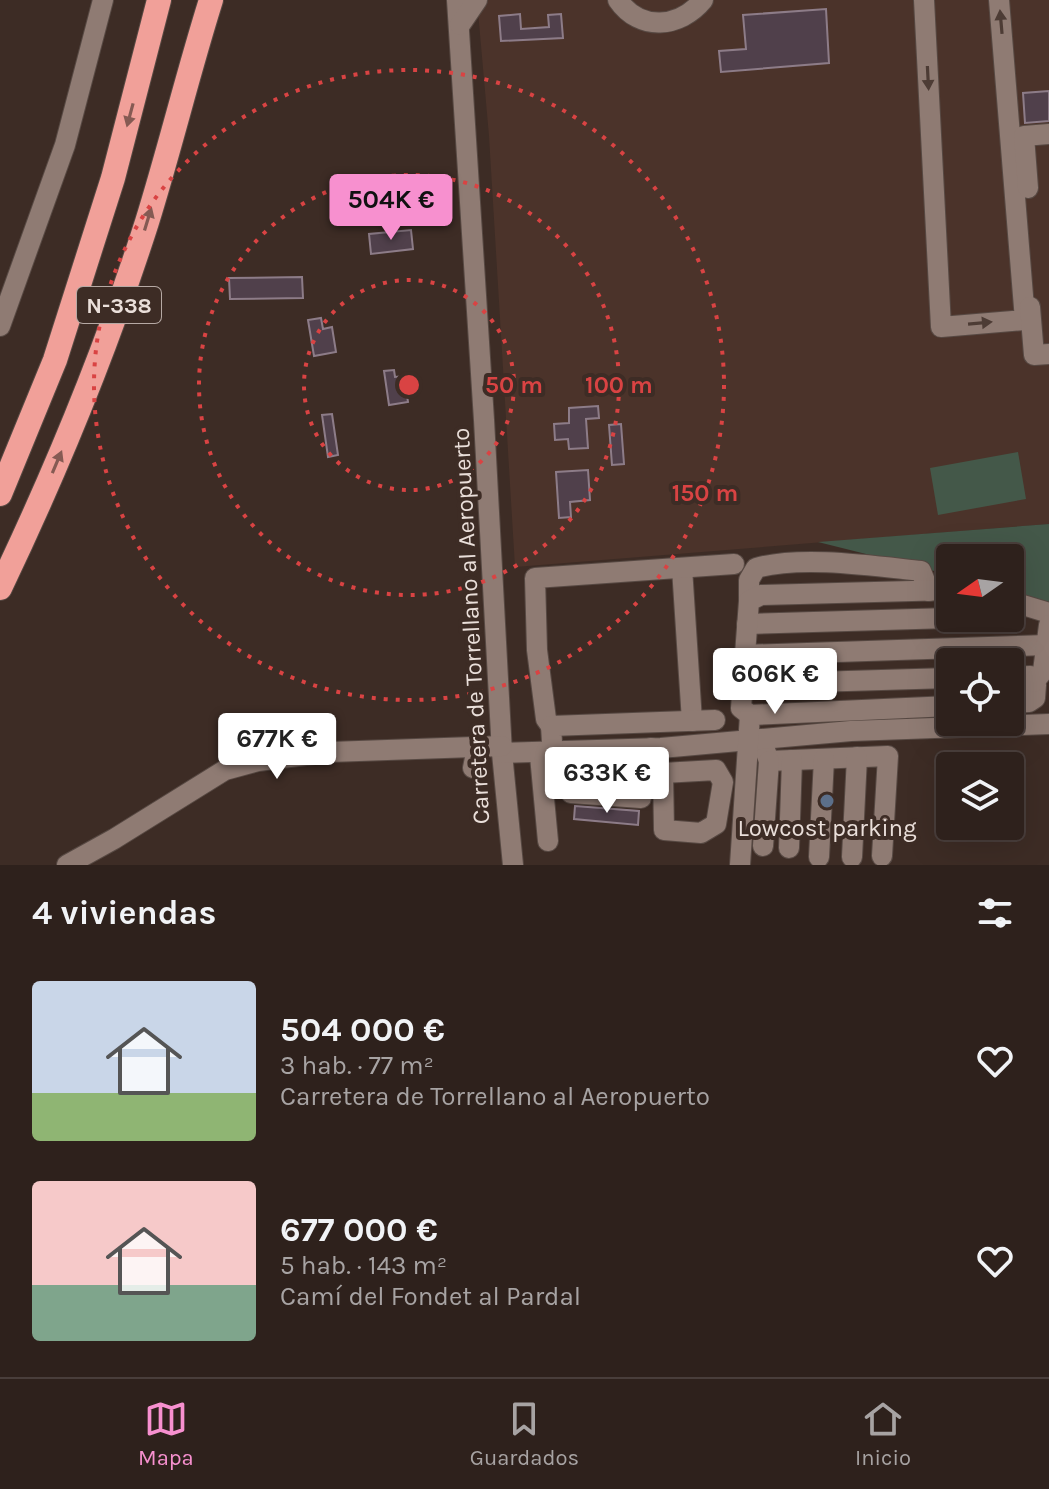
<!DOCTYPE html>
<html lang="es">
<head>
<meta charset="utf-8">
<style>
	:root { --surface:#2e211c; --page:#362925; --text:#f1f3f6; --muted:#a7a3a3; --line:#493e3b; --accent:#f790cf }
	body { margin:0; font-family:Karla,sans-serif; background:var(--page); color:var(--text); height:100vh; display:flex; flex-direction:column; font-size:30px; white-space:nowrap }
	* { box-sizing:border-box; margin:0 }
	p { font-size:26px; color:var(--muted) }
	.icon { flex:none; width:44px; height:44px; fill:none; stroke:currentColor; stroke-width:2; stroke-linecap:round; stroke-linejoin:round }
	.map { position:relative; height:865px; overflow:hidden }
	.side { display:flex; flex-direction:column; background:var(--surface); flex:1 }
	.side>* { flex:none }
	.needle { width:52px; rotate:256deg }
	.buttons { position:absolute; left:936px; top:544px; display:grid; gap:16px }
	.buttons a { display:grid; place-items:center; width:88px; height:88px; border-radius:8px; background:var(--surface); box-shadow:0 8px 32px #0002,0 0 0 2px var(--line); font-size:40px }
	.price { position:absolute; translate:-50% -68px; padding:0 18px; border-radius:8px; background:#fff; color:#222; font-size:26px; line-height:52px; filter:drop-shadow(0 2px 4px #0008) }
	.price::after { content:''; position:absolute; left:50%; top:48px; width:24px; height:18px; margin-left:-12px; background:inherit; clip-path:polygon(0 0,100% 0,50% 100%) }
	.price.selected { background:var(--accent); color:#111 }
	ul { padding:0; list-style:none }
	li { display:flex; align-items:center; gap:24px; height:200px; padding:0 32px }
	li span { display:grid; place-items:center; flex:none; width:224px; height:160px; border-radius:8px; color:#555 }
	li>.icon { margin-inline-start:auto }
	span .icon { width:96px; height:96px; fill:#fffc; stroke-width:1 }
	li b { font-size:34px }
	h2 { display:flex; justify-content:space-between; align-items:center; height:96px; padding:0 32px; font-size:34px }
	.tab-bar { display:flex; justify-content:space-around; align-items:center; height:112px; border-top:2px solid var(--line); background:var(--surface); font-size:22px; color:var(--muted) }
	.tab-bar a { display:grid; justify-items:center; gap:4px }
	.tab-bar .selected { color:var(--accent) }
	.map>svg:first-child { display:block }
	.built { fill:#4b332a }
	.green { fill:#445849 }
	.building { fill:#50404b; stroke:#8d7c88; stroke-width:2 }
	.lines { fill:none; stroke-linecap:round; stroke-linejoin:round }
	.minor-casing { stroke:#574943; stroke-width:22 }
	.highway-casing { stroke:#574943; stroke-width:26 }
	.minor { stroke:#8f7b73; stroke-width:20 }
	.highway { stroke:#f1a099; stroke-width:24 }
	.oneway { fill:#4d3c35 }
	.oneway2 { fill:#855a53 }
	.ring { fill:none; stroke:#d94343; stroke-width:4; stroke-dasharray:4 8 }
	.service-dot { fill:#5c6f8a; stroke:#3d2c25; stroke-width:3 }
	.labels { text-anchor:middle; stroke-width:8; stroke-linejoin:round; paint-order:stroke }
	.shield { fill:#3d2c25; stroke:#b6a9a4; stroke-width:2 }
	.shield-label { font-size:22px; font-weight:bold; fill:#eadfda }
	.street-label { font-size:24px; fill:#eadfda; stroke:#3d2c25 }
	.poi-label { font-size:24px; fill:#eadfda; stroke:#3d2c25 }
	.centre { fill:#d94343; stroke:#3d2c25; stroke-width:4 }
	.ring-label { font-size:24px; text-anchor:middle; font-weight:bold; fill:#d94343; stroke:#3d2c25; stroke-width:8; stroke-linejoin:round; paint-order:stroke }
</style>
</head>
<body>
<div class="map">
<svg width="1049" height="865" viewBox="0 0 1049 865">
	<rect width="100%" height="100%" fill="#3d2c25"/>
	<path class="built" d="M477,0H1049V524L515,567L489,136Z"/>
	<g class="green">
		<path d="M1018,452L1026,499L938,515L930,468Z"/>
		<path d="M1049,524V602L1010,591V558H950V575L818,542Z"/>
	</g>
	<g class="building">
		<path d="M826,9L829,63L721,72L719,51L746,49L743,15Z"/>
		<path d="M520,14L521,29L549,27L548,15L561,14L563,38L501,41L499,16Z"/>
		<path d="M1049,91V121L1025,123L1023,93Z"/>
		<path d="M411,230L413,249L371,254L369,234Z"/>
		<path d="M302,277L303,298L230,299L229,278Z"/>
		<path d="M321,318L323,329L332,327L336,352L314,356L308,320Z"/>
		<path d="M394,370L395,377L404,376L408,402L389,405L384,371Z"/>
		<path d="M598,406L599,418L586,419L588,448L569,449L568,439L555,440L554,424L569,423V408Z"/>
		<path d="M332,414L338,455L328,457L322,415Z"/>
		<path d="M621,424L624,464L612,465L609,425Z"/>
		<path d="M588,470L590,500L570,502L571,517L559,518L556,472Z"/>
		<path d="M575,806L639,811L638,825L574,819Z"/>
	</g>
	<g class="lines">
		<defs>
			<g id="minor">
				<path d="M457,0L484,420L502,753L513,865"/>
				<path d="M618,0C640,32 680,28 703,0"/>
				<path d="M924,0L941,327L1025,320L999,0"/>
				<path d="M460,25L477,0"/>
				<path d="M1028,188L1024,136L1049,134"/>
				<path d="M1030,307L1034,355L1049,354"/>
				<path d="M0,326L65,145L103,0"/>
				<path d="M682,568L692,721"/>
				<path d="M749,601V580L756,568C801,555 874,566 921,571L929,591"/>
				<path d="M1010,601L1049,613"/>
				<path d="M747,624L950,618"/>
				<path d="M744,655L1047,645"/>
				<path d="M1010,677L1030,676L1036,685L1035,698L1029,702L1010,703"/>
				<path d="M1034,682L1043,671L1049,625"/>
				<path d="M743,684L950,678"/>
				<path d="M750,715L741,708L749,601L761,595L950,590"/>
				<path d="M551,726L546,719L537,650L535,578L734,564"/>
				<path d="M761,739L769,761L888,756L882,856"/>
				<path d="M651,748L652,773H663L664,830L701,833L716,824L723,782L716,770L663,773"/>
				<path d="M502,753L661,748L851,731L1049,724"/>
				<path d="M540,756L548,841"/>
				<path d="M473,768L477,748"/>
				<path d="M572,773L571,793L641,798V771L554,774L551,726L715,720"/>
				<path d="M763,846L769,761"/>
				<path d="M789,848L792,760"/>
				<path d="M819,857L824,759"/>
				<path d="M852,857L857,757"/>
				<path d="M67,865L114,839L225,770L258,761L330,752L502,746"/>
				<path d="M740,865L750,715L950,706"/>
			</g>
			<g id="highway">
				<path d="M0,494L55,360L113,178L159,0"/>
				<path d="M0,588C57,469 107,347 147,222C170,148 188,73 211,0"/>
			</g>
		</defs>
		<use href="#minor" class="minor-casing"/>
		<use href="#highway" class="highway-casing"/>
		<use href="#minor" class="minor"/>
		<use href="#highway" class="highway"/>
	</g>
	<defs><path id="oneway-solid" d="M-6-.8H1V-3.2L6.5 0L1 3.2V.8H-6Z" transform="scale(2)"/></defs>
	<g class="oneway">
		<use href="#oneway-solid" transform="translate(1001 22) rotate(-95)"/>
		<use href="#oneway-solid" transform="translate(928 78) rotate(87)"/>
		<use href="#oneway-solid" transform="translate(980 323) rotate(-5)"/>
	</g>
	<g class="oneway2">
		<use href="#oneway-solid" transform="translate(130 115) rotate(105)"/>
		<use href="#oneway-solid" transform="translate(148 219) rotate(-73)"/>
		<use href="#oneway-solid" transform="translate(57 462) rotate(-67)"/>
	</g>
	<g class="ring">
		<circle cx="409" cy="385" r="105"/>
		<circle cx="409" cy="385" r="210"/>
		<circle cx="409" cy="385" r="315"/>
	</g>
	<circle class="service-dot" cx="827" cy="801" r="8"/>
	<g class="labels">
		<rect class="shield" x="77" y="287" width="84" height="36" rx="6"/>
		<g class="shield-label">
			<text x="119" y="313">N-338</text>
		</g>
		<g class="street-label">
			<text transform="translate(471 626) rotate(-93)" y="8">Carretera de Torrellano al Aeropuerto</text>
		</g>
		<g class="poi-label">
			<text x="827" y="836">Lowcost parking</text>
		</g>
	</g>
	<circle cx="409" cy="385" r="12" class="centre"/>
	<g class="ring-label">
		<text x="514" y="393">50 m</text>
		<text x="619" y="393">100 m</text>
		<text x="705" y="501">150 m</text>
	</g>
</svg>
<div class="buttons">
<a><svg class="needle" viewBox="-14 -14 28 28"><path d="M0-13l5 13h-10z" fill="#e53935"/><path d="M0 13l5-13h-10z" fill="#a7a3a3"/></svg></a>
<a><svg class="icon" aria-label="locate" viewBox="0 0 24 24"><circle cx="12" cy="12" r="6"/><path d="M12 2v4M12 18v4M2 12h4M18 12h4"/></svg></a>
<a><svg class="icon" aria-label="layers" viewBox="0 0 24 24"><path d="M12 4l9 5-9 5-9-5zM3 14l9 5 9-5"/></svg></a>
</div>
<b class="price selected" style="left:391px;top:242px">504K €</b>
<b class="price" style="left:775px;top:716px">606K €</b>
<b class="price" style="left:277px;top:781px">677K €</b>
<b class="price" style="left:607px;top:815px">633K €</b>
</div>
<section class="side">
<h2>4 viviendas<svg class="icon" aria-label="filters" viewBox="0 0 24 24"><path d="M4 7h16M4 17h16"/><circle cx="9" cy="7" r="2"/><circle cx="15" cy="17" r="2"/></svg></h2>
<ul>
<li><span style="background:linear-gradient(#c9d6e8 70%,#8fb573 0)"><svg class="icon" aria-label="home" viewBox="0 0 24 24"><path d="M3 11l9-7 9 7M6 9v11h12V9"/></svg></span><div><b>504 000 €</b><p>3 hab. · 77 m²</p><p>Carretera de Torrellano al Aeropuerto</p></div><svg class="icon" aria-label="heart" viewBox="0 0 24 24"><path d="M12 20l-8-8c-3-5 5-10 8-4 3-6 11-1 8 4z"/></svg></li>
<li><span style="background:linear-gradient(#f6c9c9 65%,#7fa58c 0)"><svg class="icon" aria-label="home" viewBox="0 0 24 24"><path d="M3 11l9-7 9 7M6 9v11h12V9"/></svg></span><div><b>677 000 €</b><p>5 hab. · 143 m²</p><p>Camí del Fondet al Pardal</p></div><svg class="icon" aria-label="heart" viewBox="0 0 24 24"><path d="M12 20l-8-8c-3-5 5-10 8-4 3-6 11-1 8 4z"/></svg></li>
</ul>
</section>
<nav class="tab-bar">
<a class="selected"><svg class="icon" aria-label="map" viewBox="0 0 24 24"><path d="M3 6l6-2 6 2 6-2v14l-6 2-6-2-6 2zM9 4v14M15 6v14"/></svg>Mapa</a>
<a><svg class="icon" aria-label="saved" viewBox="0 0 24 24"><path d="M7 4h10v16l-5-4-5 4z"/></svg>Guardados</a>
<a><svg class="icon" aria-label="home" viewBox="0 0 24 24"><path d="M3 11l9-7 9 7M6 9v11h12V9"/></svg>Inicio</a>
</nav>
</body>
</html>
